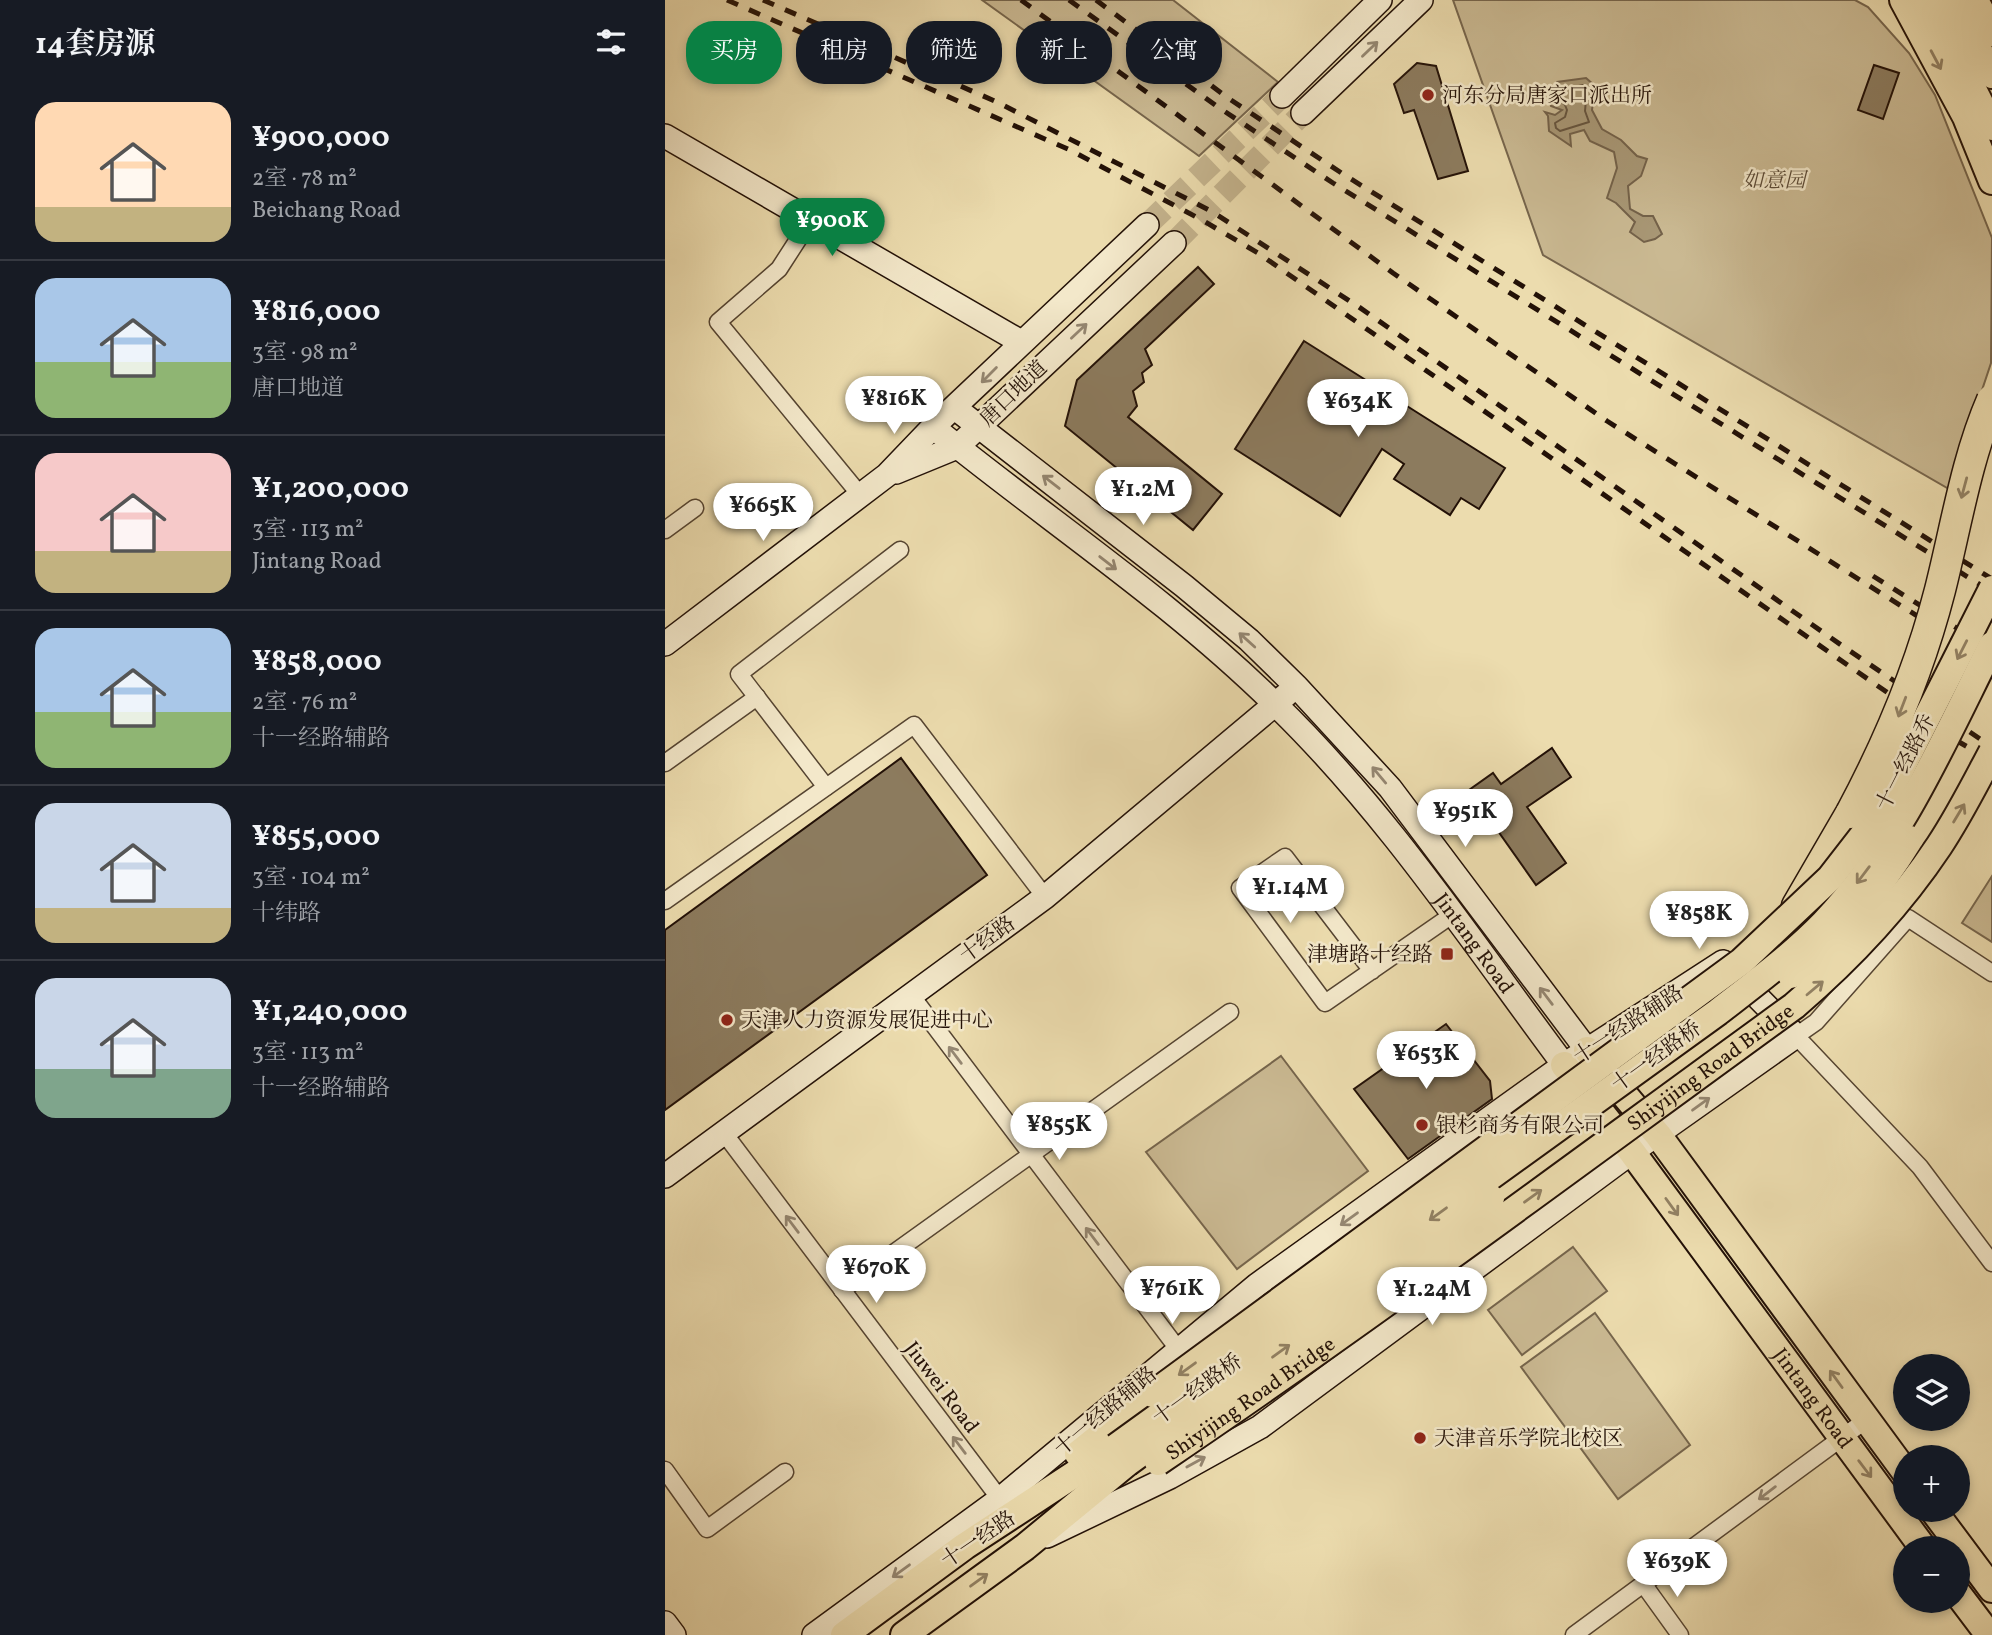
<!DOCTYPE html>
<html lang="zh">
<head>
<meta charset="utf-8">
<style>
	:root { --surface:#171b24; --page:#242831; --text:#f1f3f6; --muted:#9ea1a6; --line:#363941; --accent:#0b8043 }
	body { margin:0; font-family:Vollkorn,"Noto Serif SC",serif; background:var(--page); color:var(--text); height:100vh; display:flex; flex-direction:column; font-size:26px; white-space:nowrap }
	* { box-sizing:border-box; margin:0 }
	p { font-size:23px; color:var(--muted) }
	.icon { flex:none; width:38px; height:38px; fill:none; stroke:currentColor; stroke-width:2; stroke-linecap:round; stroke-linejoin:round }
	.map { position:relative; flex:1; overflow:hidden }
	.sheet { display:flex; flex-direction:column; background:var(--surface); width:665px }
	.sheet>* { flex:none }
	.hud { position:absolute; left:21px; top:21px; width:665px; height:63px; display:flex; gap:14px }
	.fabs { position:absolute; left:1228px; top:1354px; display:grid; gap:14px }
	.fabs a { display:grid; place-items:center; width:77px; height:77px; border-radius:50%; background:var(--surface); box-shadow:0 4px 10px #0003; font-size:35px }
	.price { position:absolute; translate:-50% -60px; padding:0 16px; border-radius:24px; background:#fff; color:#222; font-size:23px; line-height:46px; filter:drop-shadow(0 2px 4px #0008) }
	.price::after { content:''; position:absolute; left:50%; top:42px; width:21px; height:16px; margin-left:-10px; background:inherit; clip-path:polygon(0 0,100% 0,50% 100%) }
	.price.on { background:var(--accent); color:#fff }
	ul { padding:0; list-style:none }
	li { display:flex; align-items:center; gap:21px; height:175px; padding:0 35px }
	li+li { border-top:2px solid var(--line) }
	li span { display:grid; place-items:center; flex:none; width:196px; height:140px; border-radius:21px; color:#555 }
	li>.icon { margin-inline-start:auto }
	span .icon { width:84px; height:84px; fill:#fffc; stroke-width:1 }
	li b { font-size:30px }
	h2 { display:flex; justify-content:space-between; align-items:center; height:84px; padding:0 35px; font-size:30px }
	.chip { padding:0 24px; border-radius:28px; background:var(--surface); box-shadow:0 4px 10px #0003; font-size:24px; line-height:63px }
	.chip.on { background:var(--accent); color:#fff }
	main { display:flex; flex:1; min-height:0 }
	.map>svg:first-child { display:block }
	.green { fill:#cab992; stroke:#76654c; stroke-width:2 }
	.water { fill:#a89775; stroke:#736149; stroke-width:2 }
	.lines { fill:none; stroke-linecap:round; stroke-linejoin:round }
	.shore { stroke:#66543e; stroke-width:2 }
	.building { fill:#8c7b5e; stroke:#231107; stroke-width:2 }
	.secondary-tunnel { stroke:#c4b38d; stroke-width:23; stroke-dasharray:23 11; stroke-linecap:butt }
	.street-casing { stroke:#554431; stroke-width:19 }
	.secondary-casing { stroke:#231107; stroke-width:26 }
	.primary-casing { stroke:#231107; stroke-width:30 }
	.highway-casing { stroke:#231107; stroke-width:33 }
	.street { stroke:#f3e8ca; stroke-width:16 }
	.secondary { stroke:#f3e8ca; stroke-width:23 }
	.primary { stroke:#ecdcae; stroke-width:26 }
	.highway { stroke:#ecdcae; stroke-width:30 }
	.rail { stroke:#231107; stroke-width:5; stroke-dasharray:12 12; stroke-linecap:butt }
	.primary-bridge-casing { stroke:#231107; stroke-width:30; stroke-linecap:butt }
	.highway-bridge-casing { stroke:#231107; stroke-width:33; stroke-linecap:butt }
	.primary-bridge { stroke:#ecdcae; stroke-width:26 }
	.highway-bridge { stroke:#ecdcae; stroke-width:30 }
	.oneway { stroke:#958772 }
	.oneway2 { stroke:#928163 }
	.poi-dot { fill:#8f2418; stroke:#f3e8ca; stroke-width:2.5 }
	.labels { text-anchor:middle; stroke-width:5; stroke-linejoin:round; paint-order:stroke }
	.poi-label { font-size:21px; fill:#231107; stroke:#f3e8ca; text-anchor:start }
	.park-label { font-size:21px; font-style:italic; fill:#5d4c38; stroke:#f3e8ca }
	.street-label { font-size:21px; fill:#231107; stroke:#f3e8ca }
</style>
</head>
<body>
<main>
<section class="sheet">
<h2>14套房源<svg class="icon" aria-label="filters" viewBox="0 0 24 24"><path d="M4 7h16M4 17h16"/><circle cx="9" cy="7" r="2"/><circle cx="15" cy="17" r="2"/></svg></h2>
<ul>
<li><span style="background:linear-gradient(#ffd9b3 75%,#c2b280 0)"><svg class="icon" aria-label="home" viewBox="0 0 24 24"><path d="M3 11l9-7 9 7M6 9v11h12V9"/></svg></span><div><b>¥900,000</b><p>2室 · 78 m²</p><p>Beichang Road</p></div></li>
<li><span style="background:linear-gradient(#a9c7e8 60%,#8fb573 0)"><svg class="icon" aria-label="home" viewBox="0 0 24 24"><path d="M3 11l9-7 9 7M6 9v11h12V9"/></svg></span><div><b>¥816,000</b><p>3室 · 98 m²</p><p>唐口地道</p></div></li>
<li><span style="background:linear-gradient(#f6c9c9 70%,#c2b280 0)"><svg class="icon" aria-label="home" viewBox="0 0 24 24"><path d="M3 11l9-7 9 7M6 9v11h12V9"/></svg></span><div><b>¥1,200,000</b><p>3室 · 113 m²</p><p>Jintang Road</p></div></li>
<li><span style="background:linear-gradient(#a9c7e8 60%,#8fb573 0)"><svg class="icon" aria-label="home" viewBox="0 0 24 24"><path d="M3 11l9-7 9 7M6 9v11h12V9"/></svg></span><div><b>¥858,000</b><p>2室 · 76 m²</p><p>十一经路辅路</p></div></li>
<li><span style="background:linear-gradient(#c9d6e8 75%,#c2b280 0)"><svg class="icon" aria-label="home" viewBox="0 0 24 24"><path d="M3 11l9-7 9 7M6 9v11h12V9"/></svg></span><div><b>¥855,000</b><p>3室 · 104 m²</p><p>十纬路</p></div></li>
<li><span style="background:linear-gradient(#c9d6e8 65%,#7fa58c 0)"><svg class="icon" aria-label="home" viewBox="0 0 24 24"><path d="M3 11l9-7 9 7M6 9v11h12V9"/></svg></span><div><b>¥1,240,000</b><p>3室 · 113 m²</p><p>十一经路辅路</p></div></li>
</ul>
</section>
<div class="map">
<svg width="1327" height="1635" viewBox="0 0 1327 1635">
	<rect width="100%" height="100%" fill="#ecdcae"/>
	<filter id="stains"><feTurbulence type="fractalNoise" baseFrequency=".00286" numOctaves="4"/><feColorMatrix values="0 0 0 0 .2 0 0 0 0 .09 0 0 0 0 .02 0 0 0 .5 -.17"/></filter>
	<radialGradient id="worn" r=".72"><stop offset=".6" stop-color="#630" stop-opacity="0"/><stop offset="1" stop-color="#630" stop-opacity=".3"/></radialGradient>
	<g class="green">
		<path d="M317,0H508L613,82L534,156Z"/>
		<path d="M788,0H1190L1203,7L1244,53L1270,95L1327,238L1326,363L1284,489L878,255Z"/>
		<path d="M1327,876V942L1297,923Z"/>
		<path d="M616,1056L703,1171L572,1269L481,1152Z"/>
		<path d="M908,1247L942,1291L857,1355L823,1310Z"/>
		<path d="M930,1313L1025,1445L953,1499L856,1367Z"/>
	</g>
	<path class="water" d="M921,78L930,86L927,110L937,129L956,140L972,156L982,159L976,176L963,186L965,209L978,216H988L997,234L990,239L979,242L965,232L970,222L951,203L942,198L952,168L949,152L925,141L919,130L905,134L906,146L884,131L883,116L880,112L890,115L897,110L886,106L884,100L892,82Z"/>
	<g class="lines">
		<path class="shore" d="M918,85L922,89L920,111L924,122L895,131L891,128L890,123L900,117L902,110L900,105L893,99L896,90Z"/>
	</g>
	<g class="building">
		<path d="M752,63L771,66L803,171L773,179L749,110L739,113L729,84Z"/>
		<path d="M1209,65L1234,73L1218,119L1193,110Z"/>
		<path d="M533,267L549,284L480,349L487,365L477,373L479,382L468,391L472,406L463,417L557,494L528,530L400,426L412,380Z"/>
		<path d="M639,341L840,468L814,509L796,498L785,515L729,479L739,464L717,449L675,516L570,449Z"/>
		<path d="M887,748L906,777L862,807L901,863L871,885L804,790L828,773L836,784Z"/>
		<path d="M236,758L322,875L0,1110V930Z"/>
		<path d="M781,1024L825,1081L827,1099L743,1159L689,1089Z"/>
	</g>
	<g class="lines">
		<g class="secondary-tunnel">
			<path d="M482,225L617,96"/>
			<path d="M509,243L638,113"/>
		</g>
		<defs>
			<g id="street">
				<path d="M145,221L114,269L53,322L196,496"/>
				<path d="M0,530L30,508"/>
				<path d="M0,763L92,697"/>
				<path d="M161,787L74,674L235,550"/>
				<path d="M0,901L249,725L380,897"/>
				<path d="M707,971L620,857L575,888L660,1003L787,915"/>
				<path d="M1327,973L1243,918L1151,1022L1131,1036L1255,1167L1327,1263"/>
				<path d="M246,995L513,1349"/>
				<path d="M59,1133L335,1499"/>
				<path d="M177,1290L565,1012"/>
				<path d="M0,1470L42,1529L120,1472"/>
				<path d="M979,1585L1015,1635"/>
				<path d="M909,1635L1201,1420"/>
			</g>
			<g id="secondary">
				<path d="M617,96L715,0"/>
				<path d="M638,113L756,0"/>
				<path d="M0,136L356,342"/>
				<path d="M290,408L519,586L584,640L632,687L725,788L922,1050"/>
				<path id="s1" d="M268,427C381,519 504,600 609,703C720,810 807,942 899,1065"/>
				<path d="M231,472L292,447L509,243"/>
				<path d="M0,644L222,475L268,427L482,225"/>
				<path d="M0,1176L380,897L621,695"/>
				<path d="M0,1623L9,1635"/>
				<path d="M149,1635L335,1499L592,1285L899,1065L1058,962L1131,1036L967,1152L595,1427L505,1477L382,1536"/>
			</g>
			<g id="primary">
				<path d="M1238,0L1301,117L1327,181"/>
				<path d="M1263,0L1327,127"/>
				<path d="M1287,0L1327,75"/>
				<path d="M1310,0L1327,33"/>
				<path d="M922,1050L993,1135L1241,1473"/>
				<path id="s2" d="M899,1065L967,1152L1259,1549"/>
				<path d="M413,1454L488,1394"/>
				<path d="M1268,1510L1327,1589"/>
				<path d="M1293,1594L1324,1635"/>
				<path d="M179,1635L300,1546L451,1447"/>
				<path d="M239,1635L360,1547L462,1463"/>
			</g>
			<path id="highway" d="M1132,906L1186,813"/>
		</defs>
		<use href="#street" class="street-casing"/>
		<use href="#secondary" class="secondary-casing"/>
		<use href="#primary" class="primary-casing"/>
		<use href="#highway" class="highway-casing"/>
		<use href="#street" class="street"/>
		<use href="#secondary" class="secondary"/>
		<use href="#primary" class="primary"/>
		<use href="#highway" class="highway"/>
		<g class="rail">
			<path d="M62,0L405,150L537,220L593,253L1171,657L1294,742L1327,761"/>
			<path d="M98,0L332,102L546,211L694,307L1179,647L1327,747"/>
			<path d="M356,0L728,273L942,421L1327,663"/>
			<path d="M404,0L553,107L668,183L1327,592"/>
			<path d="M431,0L563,98L678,174L1327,579"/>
			<path d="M1208,576L1327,650"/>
		</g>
		<defs>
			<g id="primary-bridge">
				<path d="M1126,975C1176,935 1212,893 1245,839"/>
				<path d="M488,1394L1077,961L1165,878L1210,820L1327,589"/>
				<path d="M451,1447L1053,1012C1089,984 1127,956 1159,923C1235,844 1278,742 1327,645"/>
				<path id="s3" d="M493,1462C709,1316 918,1159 1129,1006C1184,959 1234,906 1274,846C1294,816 1310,784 1327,752"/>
				<path d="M462,1463L826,1198"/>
			</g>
			<path id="highway-bridge" d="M1186,813C1224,742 1255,668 1275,590C1291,527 1301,460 1327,400"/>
		</defs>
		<use href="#primary-bridge" class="primary-bridge-casing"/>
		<use href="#highway-bridge" class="highway-bridge-casing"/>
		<use href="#primary-bridge" class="primary-bridge"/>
		<use href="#highway-bridge" class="highway-bridge"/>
	</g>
	<defs><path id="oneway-shaft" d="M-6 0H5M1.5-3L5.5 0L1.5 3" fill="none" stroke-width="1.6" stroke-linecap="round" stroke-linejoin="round" transform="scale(1.75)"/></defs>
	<g class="oneway">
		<use href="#oneway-shaft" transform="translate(705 49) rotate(-44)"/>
		<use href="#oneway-shaft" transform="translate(414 331) rotate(-43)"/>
		<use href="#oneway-shaft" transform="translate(324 375) rotate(135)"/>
		<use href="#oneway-shaft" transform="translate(386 482) rotate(-142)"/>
		<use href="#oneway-shaft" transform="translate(443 563) rotate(38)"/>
		<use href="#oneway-shaft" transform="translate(582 640) rotate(-138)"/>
		<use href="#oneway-shaft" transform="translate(714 775) rotate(-130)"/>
		<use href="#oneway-shaft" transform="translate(881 996) rotate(-127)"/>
		<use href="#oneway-shaft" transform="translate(290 1055) rotate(-127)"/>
		<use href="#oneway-shaft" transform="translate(1036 1104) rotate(-36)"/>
		<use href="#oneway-shaft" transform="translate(684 1219) rotate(144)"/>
		<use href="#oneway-shaft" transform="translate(127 1224) rotate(-127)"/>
		<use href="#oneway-shaft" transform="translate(427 1236) rotate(-127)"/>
		<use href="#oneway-shaft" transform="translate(294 1445) rotate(-127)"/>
		<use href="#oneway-shaft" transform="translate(531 1462) rotate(-29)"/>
		<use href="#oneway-shaft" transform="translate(1102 1493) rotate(143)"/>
		<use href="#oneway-shaft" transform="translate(236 1571) rotate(144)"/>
	</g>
	<g class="oneway2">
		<use href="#oneway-shaft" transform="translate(1271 60) rotate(62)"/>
		<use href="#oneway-shaft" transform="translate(1299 488) rotate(105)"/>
		<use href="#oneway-shaft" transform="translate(1297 650) rotate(117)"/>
		<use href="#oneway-shaft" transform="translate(1237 707) rotate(111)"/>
		<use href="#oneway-shaft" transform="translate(1294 813) rotate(-59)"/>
		<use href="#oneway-shaft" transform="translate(1198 875) rotate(127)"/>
		<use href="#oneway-shaft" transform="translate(1150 988) rotate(-40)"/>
		<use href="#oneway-shaft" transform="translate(868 1196) rotate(-36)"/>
		<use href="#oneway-shaft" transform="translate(1007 1207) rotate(54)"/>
		<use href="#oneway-shaft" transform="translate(773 1214) rotate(144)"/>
		<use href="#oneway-shaft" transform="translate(616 1351) rotate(-36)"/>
		<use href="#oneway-shaft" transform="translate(522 1369) rotate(144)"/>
		<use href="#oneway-shaft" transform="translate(1171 1379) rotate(-126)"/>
		<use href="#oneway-shaft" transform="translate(1200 1469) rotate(53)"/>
		<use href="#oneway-shaft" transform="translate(314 1580) rotate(-36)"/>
	</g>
	<g class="poi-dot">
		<circle cx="763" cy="95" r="7"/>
		<rect x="775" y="947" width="14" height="14" rx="3.5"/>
		<circle cx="62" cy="1020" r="7"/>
		<circle cx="757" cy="1125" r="7"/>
		<circle cx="755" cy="1438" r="7"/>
	</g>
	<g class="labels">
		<g class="poi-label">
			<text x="777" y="102">河东分局唐家口派出所</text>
			<text x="768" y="961" text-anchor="end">津塘路十经路</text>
			<text x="76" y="1027">天津人力资源发展促进中心</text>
			<text x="771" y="1132">银杉商务有限公司</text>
			<text x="769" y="1445">天津音乐学院北校区</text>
		</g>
		<g class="park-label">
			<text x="1109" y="187">如意园</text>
		</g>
		<g class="street-label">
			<text transform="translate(348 393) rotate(-44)" y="7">唐口地道</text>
			<text transform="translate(1240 762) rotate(-63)" y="7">十一经路乔</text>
			<text transform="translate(322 939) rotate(-36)" y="7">十经路</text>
			<text dy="7" stroke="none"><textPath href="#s1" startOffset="752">Jintang Road</textPath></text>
			<text transform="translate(963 1024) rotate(-33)" y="7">十一经路辅路</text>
			<text transform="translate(991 1056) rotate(-36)" y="7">十一经路桥</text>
			<text dy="7" stroke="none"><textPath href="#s3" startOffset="679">Shiyijing Road Bridge</textPath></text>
			<text transform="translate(277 1387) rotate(53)" y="7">Jiuwei Road</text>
			<text transform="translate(532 1389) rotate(-36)" y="7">十一经路桥</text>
			<text dy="7" stroke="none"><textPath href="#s3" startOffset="112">Shiyijing Road Bridge</textPath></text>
			<text dy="7" stroke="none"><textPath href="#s2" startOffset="416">Jintang Road</textPath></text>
			<text transform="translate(440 1411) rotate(-40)" y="7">十一经路辅路</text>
			<text transform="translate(313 1539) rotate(-34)" y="7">十一经路</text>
		</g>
	</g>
	<rect width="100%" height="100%" filter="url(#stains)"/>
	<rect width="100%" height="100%" fill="url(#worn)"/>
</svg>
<div class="fabs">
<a><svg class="icon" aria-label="layers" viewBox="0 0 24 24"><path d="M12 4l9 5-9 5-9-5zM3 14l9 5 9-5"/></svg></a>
<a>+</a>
<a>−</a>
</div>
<b class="price on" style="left:167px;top:258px">¥900K</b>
<b class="price" style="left:229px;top:436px">¥816K</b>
<b class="price" style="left:693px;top:439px">¥634K</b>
<b class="price" style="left:478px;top:527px">¥1.2M</b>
<b class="price" style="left:98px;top:543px">¥665K</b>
<b class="price" style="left:800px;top:849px">¥951K</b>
<b class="price" style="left:625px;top:925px">¥1.14M</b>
<b class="price" style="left:1034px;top:951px">¥858K</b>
<b class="price" style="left:761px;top:1091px">¥653K</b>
<b class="price" style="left:394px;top:1162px">¥855K</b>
<b class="price" style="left:211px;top:1305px">¥670K</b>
<b class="price" style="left:507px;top:1326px">¥761K</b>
<b class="price" style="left:767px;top:1327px">¥1.24M</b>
<b class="price" style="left:1012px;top:1599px">¥639K</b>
<div class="hud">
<a class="chip on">买房</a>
<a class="chip">租房</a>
<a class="chip">筛选</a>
<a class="chip">新上</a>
<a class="chip">公寓</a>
</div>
</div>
</main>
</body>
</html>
